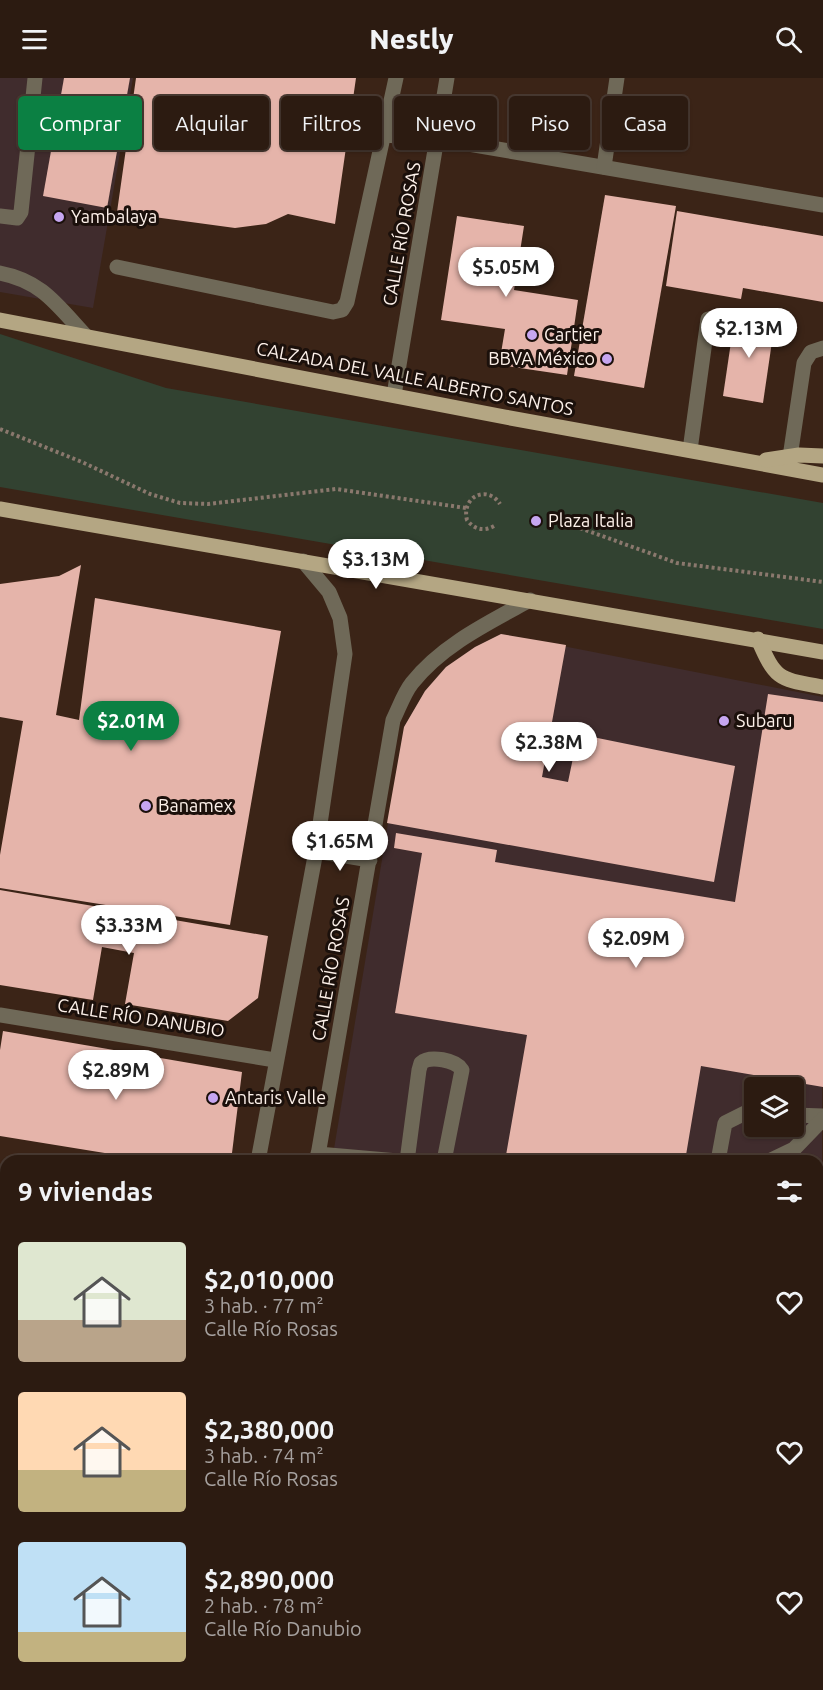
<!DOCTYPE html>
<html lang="es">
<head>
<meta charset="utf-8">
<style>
	:root { --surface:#2c1b11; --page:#38281f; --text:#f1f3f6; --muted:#a6a19f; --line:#483931; --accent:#0b8043 }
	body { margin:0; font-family:Ubuntu,sans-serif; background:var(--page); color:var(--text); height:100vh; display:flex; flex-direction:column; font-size:22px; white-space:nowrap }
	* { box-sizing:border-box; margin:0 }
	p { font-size:20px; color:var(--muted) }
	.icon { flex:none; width:33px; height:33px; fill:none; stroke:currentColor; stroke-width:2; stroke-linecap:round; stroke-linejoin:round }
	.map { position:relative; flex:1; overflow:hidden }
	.side { position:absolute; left:0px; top:1077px; width:824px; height:536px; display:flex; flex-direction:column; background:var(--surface); border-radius:18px 18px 0 0; box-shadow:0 2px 4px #0004,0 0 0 2px var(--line) }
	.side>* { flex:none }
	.banner { position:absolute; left:18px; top:18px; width:788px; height:54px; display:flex; gap:12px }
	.buttons { position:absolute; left:744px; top:999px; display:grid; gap:12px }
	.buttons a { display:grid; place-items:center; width:60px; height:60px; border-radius:6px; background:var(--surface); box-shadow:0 2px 4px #0004,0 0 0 2px var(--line); font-size:30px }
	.price { position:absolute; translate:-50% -51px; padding:0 14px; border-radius:21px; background:#fff; color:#222; font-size:20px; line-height:39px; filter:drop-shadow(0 2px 3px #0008) }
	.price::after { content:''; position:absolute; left:50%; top:36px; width:18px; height:14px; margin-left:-9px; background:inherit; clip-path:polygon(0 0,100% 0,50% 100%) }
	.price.on { background:var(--accent); color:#fff }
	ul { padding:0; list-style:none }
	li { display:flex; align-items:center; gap:18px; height:150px; padding:0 18px }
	li span { display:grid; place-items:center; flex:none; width:168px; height:120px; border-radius:6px; color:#555 }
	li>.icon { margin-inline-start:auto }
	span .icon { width:72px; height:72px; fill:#fffc; stroke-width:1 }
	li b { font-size:26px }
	h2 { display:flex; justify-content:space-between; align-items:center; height:72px; padding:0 18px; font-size:26px }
	.pill { padding:0 21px; border-radius:6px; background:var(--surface); box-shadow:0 2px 4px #0004,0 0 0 2px var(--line); font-size:21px; line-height:54px }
	.pill.on { background:var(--accent); color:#fff }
	header { display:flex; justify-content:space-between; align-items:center; height:78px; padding:0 18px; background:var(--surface); font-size:27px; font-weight:800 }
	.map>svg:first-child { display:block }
	.commercial { fill:#402c2d; fill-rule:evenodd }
	.green { fill:#324231 }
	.building { fill:#e5b4aa }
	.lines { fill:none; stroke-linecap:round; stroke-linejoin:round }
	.path { stroke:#8a786d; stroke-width:4; stroke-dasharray:3 3; stroke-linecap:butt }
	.minor { stroke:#6f6958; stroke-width:15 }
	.major { stroke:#b4a683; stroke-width:15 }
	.poi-dot { fill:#c6a6f0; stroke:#1b100b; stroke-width:2 }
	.labels { text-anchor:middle; stroke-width:6; stroke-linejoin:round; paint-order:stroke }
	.poi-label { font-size:18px; fill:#fdf1ea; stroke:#1b100b; text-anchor:start }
	.street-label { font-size:18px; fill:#fdf1ea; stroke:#1b100b }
</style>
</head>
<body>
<header><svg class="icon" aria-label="menu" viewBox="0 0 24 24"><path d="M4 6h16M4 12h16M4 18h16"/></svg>Nestly<svg class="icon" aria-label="search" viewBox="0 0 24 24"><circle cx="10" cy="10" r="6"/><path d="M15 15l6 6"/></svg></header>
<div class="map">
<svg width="823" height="1612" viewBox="0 0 823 1612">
	<rect width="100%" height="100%" fill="#3b2417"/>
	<g class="commercial">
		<path d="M0,0H133L93,230L0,214Z"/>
		<path d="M501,556L823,619L822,1105L818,1106V1083H332L404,649L425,613L446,589L475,569ZM754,1010H794V1048H754Z"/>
		<path d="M823,1249V1612H591L590,1607L818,1606V1251Z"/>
	</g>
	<g class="green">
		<path d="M0,256L166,310L823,425V551L0,409Z"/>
		<path d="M6,1424V1606H370L378,1612H0V1425Z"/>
	</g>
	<g class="building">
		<path d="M64,0H130L107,130L43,118Z"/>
		<path d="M136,0H356L335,146L288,136L266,146L235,150L117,134Z"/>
		<path d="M605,117L676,128L644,310L574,298Z"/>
		<path d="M677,133L823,158V224L743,210L741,221L666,208Z"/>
		<path d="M457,138L524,148L514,212L578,222L567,297L499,287L505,251L441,242Z"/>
		<path d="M735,237L775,243L763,325L723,318Z"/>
		<path d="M81,487L56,637L79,642L95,520L281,553L230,847L0,810V777L23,643L0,639V506L59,498Z"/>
		<path d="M501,556L566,567L542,699L568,704L578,656L735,688L714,804L387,745L404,649L425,613L446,589L475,569Z"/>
		<path d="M768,616L823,624V1009L701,988L685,1083H505L527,957L395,935L422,775L394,770L396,755L497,772L495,784L735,824Z"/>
		<path d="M0,812L268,858L258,920L228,943L125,926L134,875L102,869L93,922L0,907Z"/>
		<path d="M3,953L242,994L231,1083H154L0,1058V972Z"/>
		<path d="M818,1356H823V1612H613L610,1606H818Z"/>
	</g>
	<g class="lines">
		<g class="path">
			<path d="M0,351L82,384L150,416L180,425L208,426L336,411L466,430"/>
			<path d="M494,448C483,454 474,451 467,442C461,419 487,406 500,426"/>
			<path d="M580,450L677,485L823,504"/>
		</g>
		<g class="minor">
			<path d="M384,57L439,61L823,127"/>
			<path d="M604,89L617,0"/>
			<path d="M0,138L17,140L21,134L35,0"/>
			<path d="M117,189L333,234L342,232L347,224L396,0"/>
			<path d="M0,195C42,203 57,227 85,257"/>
			<path d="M394,317L447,0"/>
			<path d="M690,372L708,241"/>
			<path d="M790,379L804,285L811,274L823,270"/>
			<path d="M316,773L370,782"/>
			<path d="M0,937L275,982"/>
			<path d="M794,1037L823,1038"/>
			<path d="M318,1076L398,1083"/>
			<path d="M258,1083L316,773L345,576L340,540L329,514L303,483"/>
			<path d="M317,1083L393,642C399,630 404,615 412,605C442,567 488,545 530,522"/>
			<path d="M407,1083L419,992L421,985C430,977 456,982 462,992L444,1083"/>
			<path d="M718,1083L725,1045L745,1035H754"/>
			<path d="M769,1083L794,1071L823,1041"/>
			<path d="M0,1183L6,1184"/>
			<path d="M454,1606L456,1612"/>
			<path d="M581,1606L583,1612"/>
		</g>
		<g class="major">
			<path d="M0,242L505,339L823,397"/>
			<path d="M766,382L799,377L823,378"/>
			<path d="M0,431L823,574"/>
			<path d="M758,561C776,603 779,601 823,609"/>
			<path d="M818,1123L823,1122"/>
			<path d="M818,1158L823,1156"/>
			<path d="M818,1201L823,1199"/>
			<path d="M0,1349L6,1347"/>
			<path d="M0,1376L6,1375"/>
		</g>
	</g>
	<g class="poi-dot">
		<circle cx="59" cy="139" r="6"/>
		<circle cx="532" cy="257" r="6"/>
		<circle cx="607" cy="281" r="6"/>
		<circle cx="536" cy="443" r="6"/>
		<circle cx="724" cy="643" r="6"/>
		<circle cx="146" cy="728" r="6"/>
		<circle cx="213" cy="1020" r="6"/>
	</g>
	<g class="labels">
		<g class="poi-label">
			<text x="71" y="145">Yambalaya</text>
			<text x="544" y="263">Cartier</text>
			<text x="595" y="287" text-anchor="end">BBVA México</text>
			<text x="548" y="449">Plaza Italia</text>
			<text x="736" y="649">Subaru</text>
			<text x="158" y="734">Banamex</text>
			<text x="225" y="1026">Antaris Valle</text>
		</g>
		<g class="street-label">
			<text transform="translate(402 156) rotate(-80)" y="6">CALLE RÍO ROSAS</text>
			<text transform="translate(415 301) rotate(11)" y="6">CALZADA DEL VALLE ALBERTO SANTOS</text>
			<text transform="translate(331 891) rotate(-80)" y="6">CALLE RÍO ROSAS</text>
			<text transform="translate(141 940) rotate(9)" y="6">CALLE RÍO DANUBIO</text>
		</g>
	</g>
</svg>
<div class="buttons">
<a><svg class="icon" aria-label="layers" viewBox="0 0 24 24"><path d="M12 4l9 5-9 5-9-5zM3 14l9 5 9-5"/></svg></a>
</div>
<b class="price" style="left:506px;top:220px">$5.05M</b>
<b class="price" style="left:749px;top:281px">$2.13M</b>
<b class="price" style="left:376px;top:512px">$3.13M</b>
<b class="price on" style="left:131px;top:674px">$2.01M</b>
<b class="price" style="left:549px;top:695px">$2.38M</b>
<b class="price" style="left:340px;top:794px">$1.65M</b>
<b class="price" style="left:129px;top:878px">$3.33M</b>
<b class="price" style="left:636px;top:891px">$2.09M</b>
<b class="price" style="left:116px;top:1023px">$2.89M</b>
<div class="banner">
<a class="pill on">Comprar</a>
<a class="pill">Alquilar</a>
<a class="pill">Filtros</a>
<a class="pill">Nuevo</a>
<a class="pill">Piso</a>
<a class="pill">Casa</a>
</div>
<section class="side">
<h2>9 viviendas<svg class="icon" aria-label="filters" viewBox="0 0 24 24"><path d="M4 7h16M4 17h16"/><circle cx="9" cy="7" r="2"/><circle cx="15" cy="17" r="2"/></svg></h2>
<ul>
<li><span style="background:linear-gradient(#dfe7d0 65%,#b9a48a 0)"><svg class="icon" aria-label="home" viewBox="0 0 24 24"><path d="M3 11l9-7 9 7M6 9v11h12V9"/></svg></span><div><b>$2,010,000</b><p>3 hab. · 77 m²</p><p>Calle Río Rosas</p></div><svg class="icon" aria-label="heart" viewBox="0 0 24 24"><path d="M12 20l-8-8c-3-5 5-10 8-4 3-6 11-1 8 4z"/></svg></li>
<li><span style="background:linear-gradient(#ffd9b3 65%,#c2b280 0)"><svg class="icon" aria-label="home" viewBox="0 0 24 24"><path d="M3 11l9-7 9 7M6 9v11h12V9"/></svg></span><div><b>$2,380,000</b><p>3 hab. · 74 m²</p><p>Calle Río Rosas</p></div><svg class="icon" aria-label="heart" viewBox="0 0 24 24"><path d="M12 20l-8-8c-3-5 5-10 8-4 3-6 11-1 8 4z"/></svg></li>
<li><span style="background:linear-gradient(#bfe0f5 75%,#c2b280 0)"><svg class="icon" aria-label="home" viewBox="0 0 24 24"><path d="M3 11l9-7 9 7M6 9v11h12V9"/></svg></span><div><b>$2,890,000</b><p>2 hab. · 78 m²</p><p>Calle Río Danubio</p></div><svg class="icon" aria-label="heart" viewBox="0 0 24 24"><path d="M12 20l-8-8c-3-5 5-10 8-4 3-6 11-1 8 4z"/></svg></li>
</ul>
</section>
</div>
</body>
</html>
